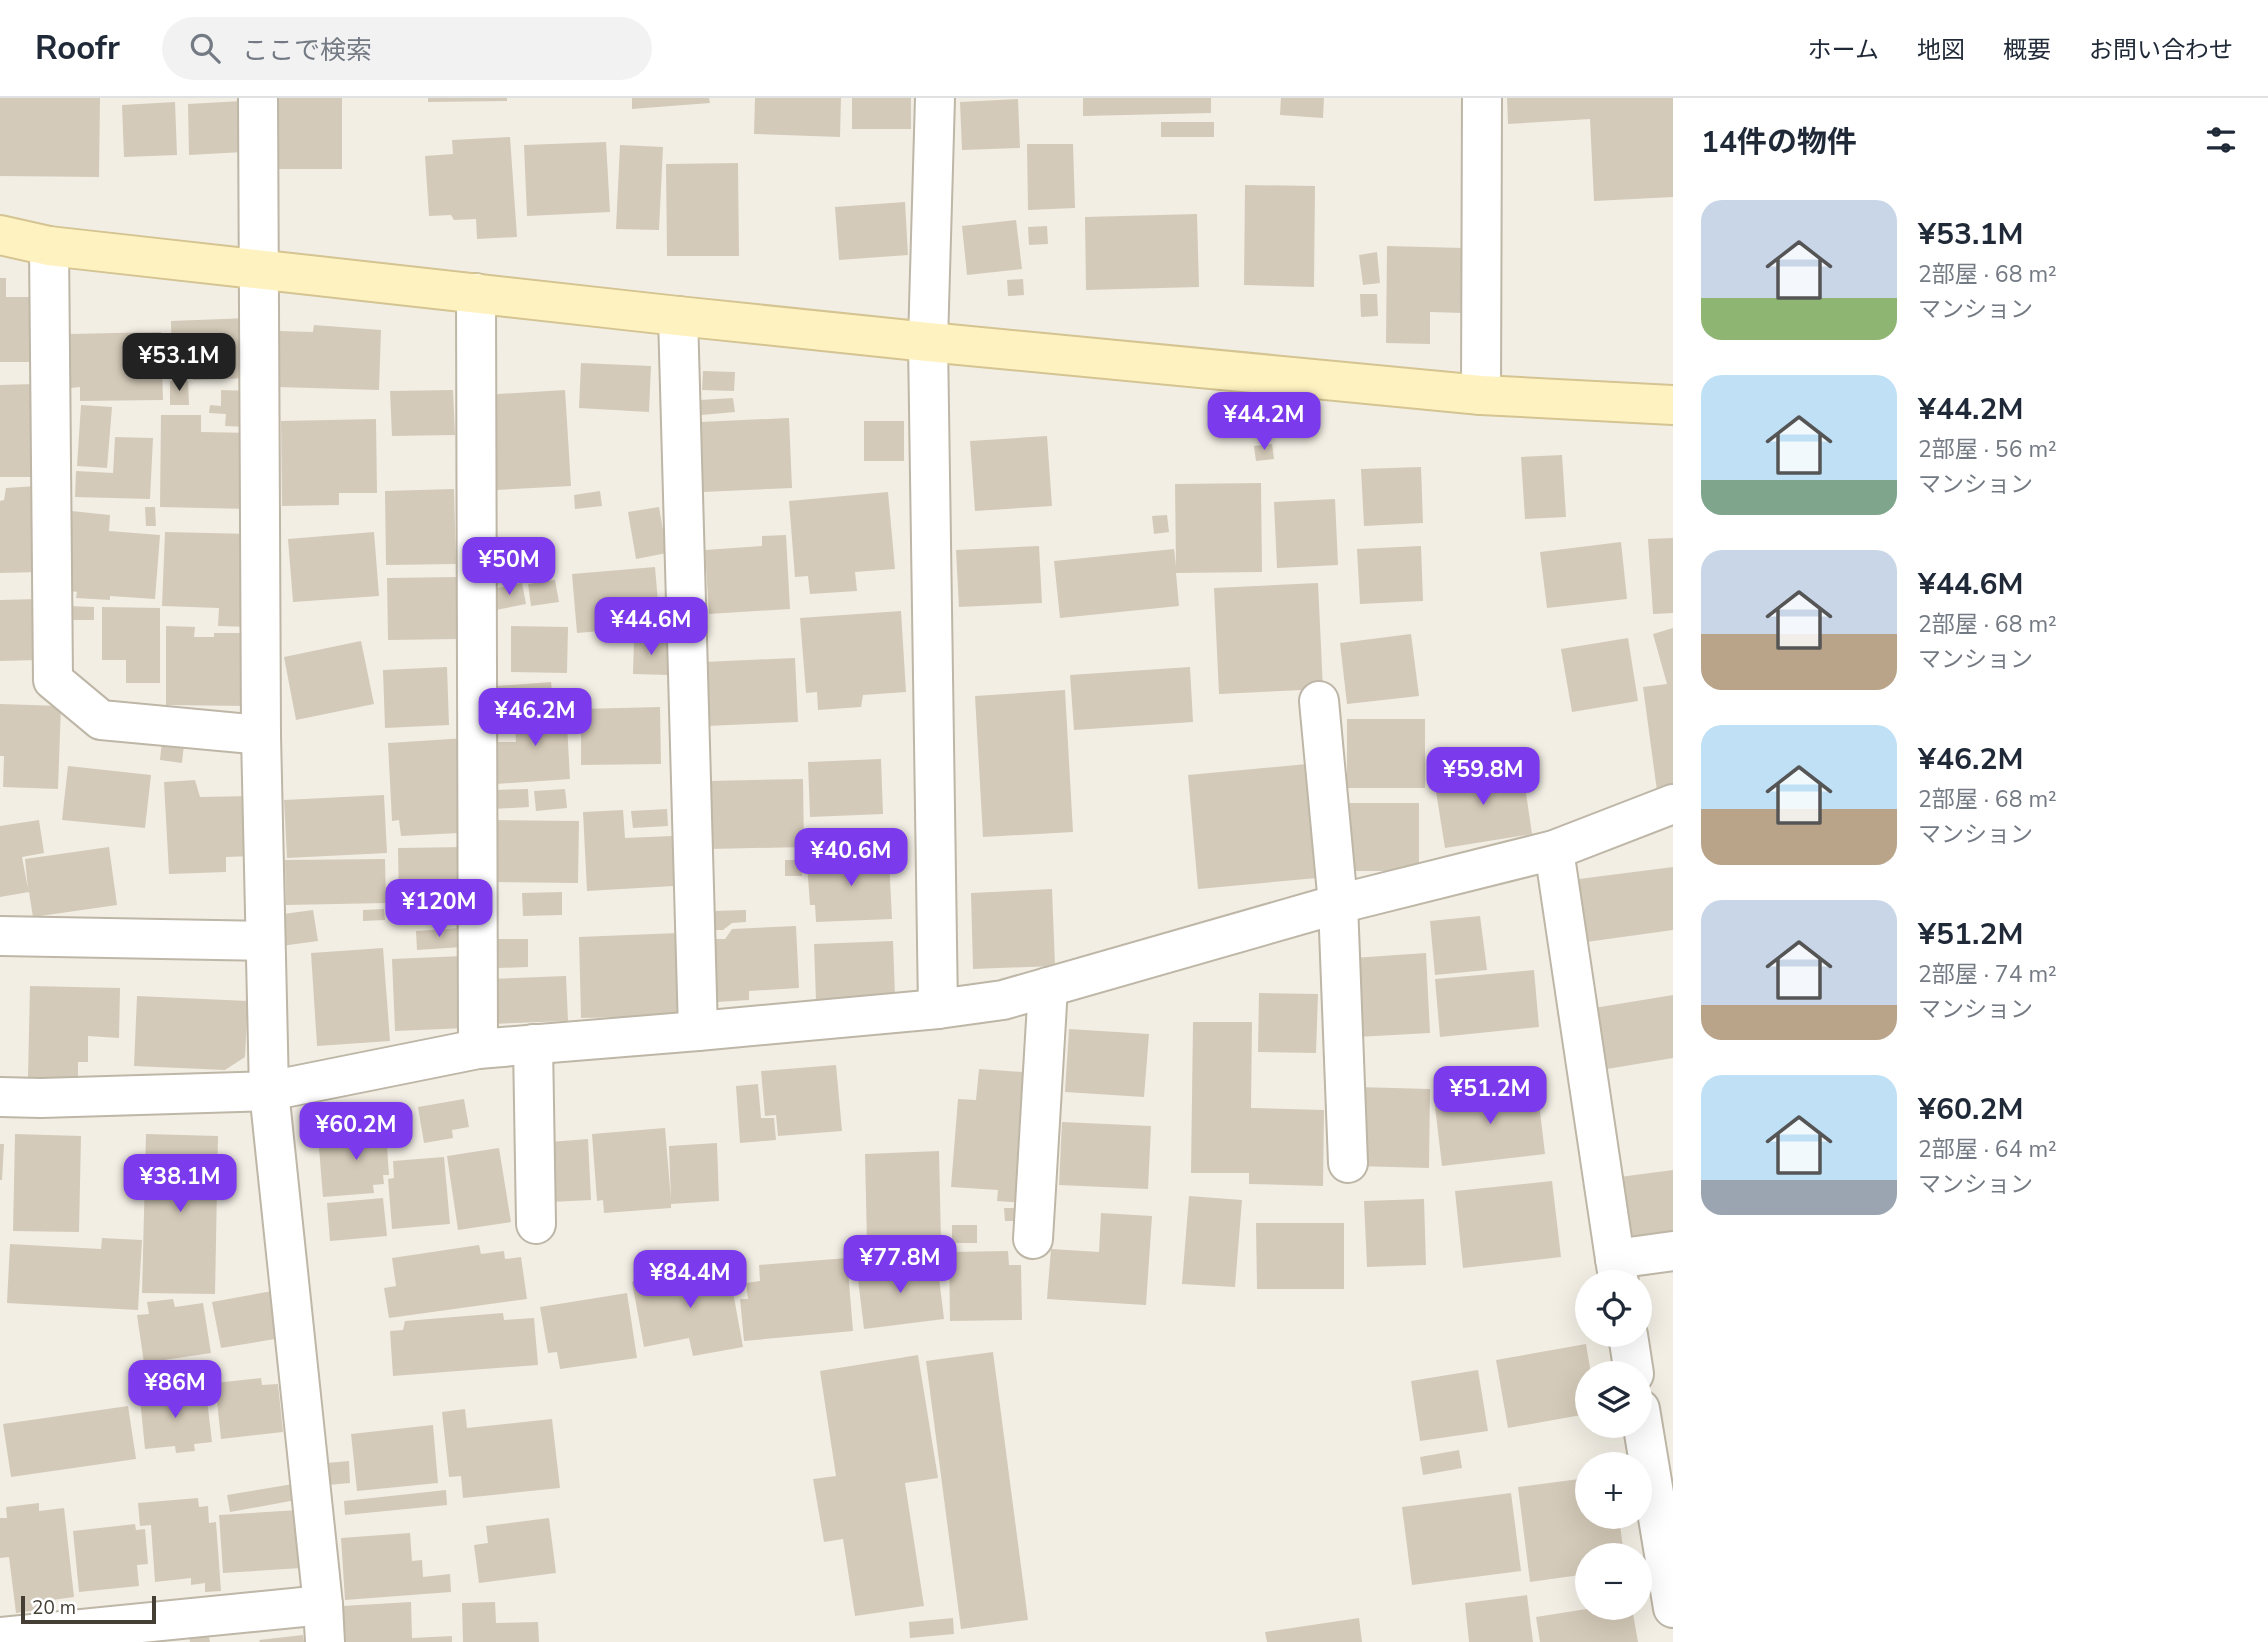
<!DOCTYPE html>
<html lang="ja">
<head>
<meta charset="utf-8">
<style>
	:root { --surface:#fff; --page:#f2f2f3; --text:#1f2937; --muted:#747a83; --line:#e0e1e3; --accent:#7c3aed }
	body { margin:0; font-family:"Nunito Sans","Noto Sans JP",sans-serif; background:var(--page); color:var(--text); height:100vh; display:flex; flex-direction:column; font-size:26px; white-space:nowrap }
	* { box-sizing:border-box; margin:0 }
	p { font-size:23px; color:var(--muted) }
	.icon { flex:none; width:38px; height:38px; fill:none; stroke:currentColor; stroke-width:2; stroke-linecap:round; stroke-linejoin:round }
	.map { position:relative; flex:1; overflow:hidden }
	.drawer { display:flex; flex-direction:column; background:var(--surface); width:595px }
	.drawer>* { flex:none }
	.controls { position:absolute; left:1575px; top:1172px; display:grid; gap:14px }
	.controls a { display:grid; place-items:center; width:77px; height:77px; border-radius:50%; background:var(--surface); box-shadow:0 7px 28px #0002; font-size:35px }
	.scale { position:absolute; left:21px; bottom:18px; width:135px; box-sizing:border-box; padding-left:7px; border:4px solid #443e34; border-top:0; font-size:19px; line-height:24px; white-space:nowrap; color:#443e34; -webkit-text-stroke:5px #fff; paint-order:stroke }
	.price { position:absolute; translate:-50% -60px; padding:0 16px; border-radius:14px; background:var(--accent); color:#fff; font-size:23px; line-height:46px; filter:drop-shadow(0 2px 4px #0008) }
	.price::after { content:''; position:absolute; left:50%; top:42px; width:21px; height:16px; margin-left:-10px; background:inherit; clip-path:polygon(0 0,100% 0,50% 100%) }
	.price.on { background:#222; color:#fff }
	ul { padding:0; list-style:none }
	li { display:flex; align-items:center; gap:21px; height:175px; padding:0 28px }
	li span { display:grid; place-items:center; flex:none; width:196px; height:140px; border-radius:21px; color:#555 }
	li>.icon { margin-inline-start:auto }
	span .icon { width:84px; height:84px; fill:#fffc; stroke-width:1 }
	li b { font-size:30px }
	h2 { display:flex; justify-content:space-between; align-items:center; height:84px; padding:0 28px; font-size:30px }
	header { display:flex; align-items:center; gap:42px; box-sizing:border-box; height:98px; padding:0 35px; background:var(--surface); border-bottom:2px solid var(--line) }
	header strong { font-size:33px }
	nav { display:flex; gap:38px; margin-inline-start:auto; font-size:24px }
	.search { width:490px; height:63px; background:var(--page); display:flex; align-items:center; gap:18px; box-sizing:border-box; padding:0 24px; border-radius:38px; color:var(--muted); font-size:26px }
	main { display:flex; flex:1; min-height:0 }
	.map>svg:first-child { display:block }
	.building { fill:#d4cab9 }
	.lines { fill:none; stroke-linecap:round; stroke-linejoin:round }
	.street-casing { stroke:#beb6a6; stroke-width:42 }
	.secondary-casing { stroke:#d4c492; stroke-width:42 }
	.street { stroke:#fff; stroke-width:38 }
	.secondary { stroke:#fff2c1; stroke-width:38 }
</style>
</head>
<body>
<header>
<strong>Roofr</strong>
<div class="search"><svg class="icon" aria-label="search" viewBox="0 0 24 24"><circle cx="10" cy="10" r="6"/><path d="M15 15l6 6"/></svg>ここで検索</div>
<nav><a>ホーム</a><a>地図</a><a>概要</a><a>お問い合わせ</a></nav>
</header>
<main>
<div class="map">
<svg width="1673" height="1544" viewBox="0 0 1673 1544">
	<rect width="100%" height="100%" fill="#f2eee4"/>
	<g class="building">
		<path d="M0,0H100L99,79L0,78Z"/>
		<path d="M275,0H342V71H274Z"/>
		<path d="M428,0H507V3L428,4Z"/>
		<path d="M632,0H709L710,5L632,11Z"/>
		<path d="M755,0H841L840,39L754,36Z"/>
		<rect x="852" y="0" width="59" height="31"/>
		<path d="M1083,0H1211V15L1083,18Z"/>
		<path d="M1281,0H1324L1323,20L1280,17Z"/>
		<path d="M1507,0H1673V99L1594,103L1590,21L1508,26Z"/>
		<path d="M1018,1L1020,50L962,52L960,4Z"/>
		<path d="M242,3L244,54L189,57L188,6Z"/>
		<path d="M175,4L177,57L124,59L122,7Z"/>
		<rect x="1161" y="24" width="53" height="15"/>
		<path d="M510,39L517,139L477,141L476,121L454,122L451,117L429,118L425,58L453,56L452,42Z"/>
		<path d="M606,44L610,114L527,118L524,47Z"/>
		<path d="M1027,46H1073L1075,110L1028,112Z"/>
		<path d="M620,47L663,49L659,132L616,131Z"/>
		<path d="M738,65L739,158H667L666,66Z"/>
		<path d="M1245,87L1315,88L1314,189L1244,187Z"/>
		<path d="M905,104L908,157L839,162L835,109Z"/>
		<path d="M1197,116L1199,189L1086,192L1085,119Z"/>
		<path d="M1016,122L1022,171L967,177L962,128Z"/>
		<path d="M1047,128L1048,146L1029,147L1028,129Z"/>
		<path d="M1387,148L1464,150L1463,215L1430,214V246L1386,245Z"/>
		<path d="M1377,154L1380,185L1363,187L1359,157Z"/>
		<path d="M0,180H6V199H39V264H0Z"/>
		<path d="M1023,181L1024,197L1008,198L1007,182Z"/>
		<path d="M1360,196H1377L1378,218L1361,219Z"/>
		<path d="M249,220L251,280L193,282V272L172,273L171,223Z"/>
		<path d="M314,227L381,232L379,292L277,289L279,233L313,234Z"/>
		<path d="M161,234L163,302L80,303V289L71,290L70,236Z"/>
		<path d="M581,265L651,268L649,314L579,310Z"/>
		<path d="M703,273L735,274L734,293L702,292Z"/>
		<path d="M170,283H188L189,307H170Z"/>
		<path d="M35,286L36,379H0V287Z"/>
		<path d="M221,292L250,293L248,329L225,328L226,316L209,315L210,307L221,308Z"/>
		<path d="M453,292L455,337L392,338L390,293Z"/>
		<path d="M565,292L571,388L496,392L494,354L483,297Z"/>
		<path d="M733,300L735,314L701,317L700,302Z"/>
		<path d="M81,307L112,309L107,370L77,368Z"/>
		<path d="M161,317H201V334L252,335L250,411L160,409Z"/>
		<path d="M789,320L792,390L703,394L700,324Z"/>
		<path d="M376,321L377,395H339V407L282,408L281,323Z"/>
		<rect x="864" y="323" width="40" height="40"/>
		<path d="M1047,338L1052,408L975,413L970,343Z"/>
		<path d="M115,339L153,340L150,401L75,399L76,373L113,375Z"/>
		<path d="M1272,346L1274,361L1256,363L1254,348Z"/>
		<path d="M1562,357L1566,419L1525,421L1521,359Z"/>
		<path d="M1421,369L1423,425L1364,428L1361,371Z"/>
		<path d="M1261,385L1262,474L1176,475L1179,508L1060,520L1054,463L1174,451L1176,468L1175,386Z"/>
		<path d="M36,388L39,474L0,475V403L4,402L6,390Z"/>
		<path d="M454,391L456,466L386,467L385,393Z"/>
		<path d="M600,393L602,408L575,411L574,397Z"/>
		<path d="M888,394L895,471L855,474L857,493L810,496L808,478L795,479L789,403Z"/>
		<path d="M1335,401L1338,467L1277,470L1274,404Z"/>
		<path d="M145,409H155L156,428H146Z"/>
		<path d="M659,409L667,455L636,461L628,414Z"/>
		<path d="M71,413L110,417L109,433L160,437L155,501L110,498V502L76,500L77,494L65,492Z"/>
		<path d="M1167,417L1169,434L1154,436L1152,418Z"/>
		<path d="M165,434L253,436L250,529L218,528L219,510L162,508Z"/>
		<path d="M374,434L379,498L293,504L288,441Z"/>
		<path d="M786,437L790,511L709,516L705,452L762,448V438Z"/>
		<path d="M1673,440V515L1653,516L1648,441Z"/>
		<path d="M1621,444L1627,501L1547,510L1540,454Z"/>
		<path d="M1039,448L1042,505L959,509L956,452Z"/>
		<path d="M1421,448L1423,503L1360,506L1357,451Z"/>
		<path d="M655,469L660,528L577,535L572,476Z"/>
		<path d="M458,479L459,541L388,542L387,480Z"/>
		<path d="M555,482L559,504L531,508L528,486Z"/>
		<path d="M522,485L526,506L496,512L492,491Z"/>
		<path d="M1318,485L1323,591L1219,596L1214,490Z"/>
		<path d="M38,501V562L0,563V502Z"/>
		<path d="M69,508L94,509V522H69Z"/>
		<path d="M102,509L160,510V585H126V562H102Z"/>
		<path d="M901,513L906,594L863,597L861,609L818,612L817,594L806,595L800,520Z"/>
		<path d="M166,528L195,529L194,539H214V535H249L248,608L166,607Z"/>
		<path d="M511,528L568,529L567,575L511,574Z"/>
		<path d="M1673,530V691L1657,693L1643,589L1667,586L1653,536Z"/>
		<path d="M1411,536L1419,598L1347,606L1340,545Z"/>
		<path d="M1628,540L1638,603L1572,614L1561,551Z"/>
		<path d="M634,542H668V577L633,576Z"/>
		<path d="M361,543L374,606L296,622L284,559Z"/>
		<path d="M795,560L798,624L706,628L704,564Z"/>
		<path d="M447,569L449,627L385,630L383,572Z"/>
		<path d="M1190,569L1193,624L1074,632L1070,577Z"/>
		<path d="M551,584L553,601L499,605L498,588Z"/>
		<path d="M1065,592L1073,734L983,739L975,598Z"/>
		<path d="M0,606L61,608L58,691L3,689L4,658H0Z"/>
		<path d="M566,608L570,681L496,686L494,644H516L514,611Z"/>
		<path d="M660,609L661,666L581,667V611Z"/>
		<rect x="1347" y="621" width="78" height="69"/>
		<path d="M466,640L459,735L401,738L399,722L392,723L388,645Z"/>
		<path d="M162,643L184,646L182,665L160,662Z"/>
		<path d="M881,661L883,716L810,719L808,664Z"/>
		<path d="M1307,666L1317,780L1198,791L1188,677Z"/>
		<path d="M68,668L151,677L145,730L62,722Z"/>
		<path d="M1522,668L1532,736L1445,750L1434,681Z"/>
		<path d="M803,681L804,749L710,751L709,683Z"/>
		<path d="M195,682L200,699L252,698L253,758L226,759V774L169,776L164,684Z"/>
		<path d="M528,691L529,709L493,711V692Z"/>
		<path d="M565,691L567,710L536,713L534,693Z"/>
		<path d="M384,697L387,755L287,760L284,702Z"/>
		<rect x="1349" y="705" width="70" height="68"/>
		<path d="M667,711L668,728L633,730L631,713Z"/>
		<path d="M623,712L625,740L672,738L674,788L587,793L583,714Z"/>
		<path d="M39,722L44,755L22,759L28,791L25,761L109,749L117,807L33,819L29,794L0,799V728Z"/>
		<path d="M494,722L579,723L578,785L493,784Z"/>
		<path d="M467,749L470,817L423,819L422,812H399L398,750Z"/>
		<path d="M883,755V762L889,761L892,821L816,824L815,807H810L807,766H822L820,758Z"/>
		<path d="M385,761L386,805L286,807L285,762Z"/>
		<rect x="785" y="762" width="17" height="16"/>
		<path d="M1673,769V832L1579,845L1571,782Z"/>
		<path d="M1052,791L1055,868L973,871L971,795Z"/>
		<path d="M562,794V817L523,818L522,795Z"/>
		<path d="M384,811L385,822L363,823V812Z"/>
		<path d="M313,812L318,843L281,848L276,817Z"/>
		<path d="M746,812V824L732,825L723,832H714L713,813Z"/>
		<path d="M1480,818L1487,872L1435,877L1430,823Z"/>
		<path d="M796,828L799,890L749,893V902L717,904L714,841H725L732,831Z"/>
		<path d="M461,830L462,849L417,852L416,833Z"/>
		<path d="M678,835L681,918L581,920L579,839Z"/>
		<path d="M497,841H528V869L498,870Z"/>
		<path d="M893,843L895,899L816,902L814,846Z"/>
		<path d="M383,850L390,943L317,948L311,855Z"/>
		<path d="M1426,855L1430,935L1357,939L1353,860Z"/>
		<path d="M463,858L466,930L395,933L392,861Z"/>
		<path d="M1534,872L1539,929L1440,939L1435,881Z"/>
		<path d="M566,878L568,923L492,926L490,881Z"/>
		<path d="M30,888L120,890L119,940L88,938V964H78V981L28,980Z"/>
		<path d="M1259,895L1318,896L1316,955L1258,954Z"/>
		<path d="M1673,897V960L1589,974L1588,911Z"/>
		<path d="M137,898L248,903L245,959L225,972L134,968Z"/>
		<path d="M1193,924H1252L1251,1010L1324,1012L1323,1088L1249,1086V1075H1191Z"/>
		<path d="M1069,931L1149,936L1144,999L1065,994Z"/>
		<path d="M836,967L842,1033L778,1038L776,1017L765,1018L761,973Z"/>
		<path d="M979,971L1023,974L1018,1045H1029L1024,1105L997,1103L998,1092L951,1089L958,1001L976,1002Z"/>
		<path d="M758,986L761,1020H774L776,1042L740,1045L736,988Z"/>
		<path d="M1537,988L1545,1056L1442,1068L1434,1000Z"/>
		<path d="M1357,989L1430,991L1429,1070L1355,1068Z"/>
		<path d="M464,1001L469,1029L452,1032L453,1040L424,1045L418,1009Z"/>
		<path d="M406,1017L410,1043L394,1045L391,1019Z"/>
		<path d="M385,1021L389,1077H383L384,1086L373,1087L374,1095L323,1099L319,1050L356,1047L354,1023Z"/>
		<path d="M1062,1024L1151,1028L1148,1091L1059,1087Z"/>
		<path d="M665,1030L671,1102L669,1048L717,1045L719,1103L671,1106V1110L604,1115L603,1102L597,1103L592,1036Z"/>
		<path d="M15,1036L81,1038L79,1134L13,1133Z"/>
		<path d="M146,1036L218,1038L215,1196L142,1195Z"/>
		<path d="M588,1041L591,1102L551,1104L549,1044Z"/>
		<path d="M0,1046H4L2,1082H0Z"/>
		<path d="M499,1050L511,1124L458,1132L447,1058Z"/>
		<path d="M939,1053L941,1144L867,1146L865,1056Z"/>
		<path d="M444,1059L450,1126L392,1131L388,1081L394,1080L393,1063Z"/>
		<path d="M1673,1072V1141L1621,1148L1612,1080Z"/>
		<path d="M1552,1083L1561,1159L1463,1170L1455,1093Z"/>
		<path d="M1189,1098L1242,1102L1235,1189L1182,1186Z"/>
		<path d="M383,1100L387,1138L330,1143L327,1105Z"/>
		<path d="M1424,1101L1426,1167L1367,1169L1364,1103Z"/>
		<path d="M1004,1110H1022L1021,1123H1005Z"/>
		<path d="M1101,1115L1152,1118L1146,1207L1047,1201L1051,1151L1099,1154Z"/>
		<path d="M1256,1125H1344V1191H1257Z"/>
		<rect x="952" y="1127" width="25" height="18"/>
		<path d="M102,1140L142,1142L138,1212L7,1205L10,1146L101,1151Z"/>
		<path d="M479,1147L481,1156L504,1153L505,1161L521,1159L527,1201L389,1220L384,1190L396,1188L392,1160Z"/>
		<path d="M1008,1153L1009,1167H1021L1022,1222L950,1223L949,1154Z"/>
		<path d="M847,1160L853,1233L744,1243L740,1201H748L746,1185L760,1183L759,1167Z"/>
		<path d="M937,1163L944,1221L864,1231L857,1173Z"/>
		<path d="M728,1166L743,1249L693,1258L689,1240L644,1249L632,1184Z"/>
		<path d="M278,1192L287,1239L221,1250L212,1204Z"/>
		<path d="M627,1195L637,1260L560,1271L557,1254L548,1255L540,1209Z"/>
		<path d="M173,1201L175,1209L203,1205L211,1255L144,1265L137,1217L149,1216L147,1204Z"/>
		<path d="M503,1215L504,1222L534,1220L538,1267L393,1278L390,1233L403,1232L405,1223Z"/>
		<path d="M1586,1246L1591,1276H1587V1316L1508,1330L1496,1262Z"/>
		<path d="M993,1254L1028,1522L961,1531L926,1263Z"/>
		<path d="M918,1257L938,1380L905,1385L924,1508L855,1518L843,1441L824,1444L813,1381L836,1378L820,1273Z"/>
		<path d="M1478,1272L1488,1333L1420,1343L1411,1283Z"/>
		<path d="M261,1280L262,1287L278,1286L283,1334L221,1341L215,1285Z"/>
		<path d="M171,1288L172,1297L206,1293L212,1344L194,1346L195,1353L176,1355L175,1348L145,1351L140,1301L150,1300L149,1290Z"/>
		<path d="M128,1308L136,1361L11,1379L3,1326Z"/>
		<path d="M465,1311L467,1330L552,1321L560,1390L463,1400L461,1378L449,1379L442,1314Z"/>
		<path d="M433,1327L438,1385L357,1393L351,1336Z"/>
		<path d="M1459,1352L1462,1370L1423,1377L1420,1359Z"/>
		<path d="M349,1363L350,1385L328,1387L327,1365Z"/>
		<path d="M1587,1380V1419H1619L1624,1458H1587V1476L1530,1484L1518,1389Z"/>
		<path d="M293,1386L296,1402L230,1414L227,1397Z"/>
		<path d="M446,1392L447,1407L345,1417L344,1403Z"/>
		<path d="M1511,1395L1521,1473L1412,1487L1402,1409Z"/>
		<path d="M198,1400L199,1409L208,1408L209,1425L216,1424L221,1493L205,1494V1485L191,1487V1480L155,1484L151,1427L140,1428L138,1405Z"/>
		<path d="M39,1405V1413L64,1410L74,1499L45,1503L46,1511L16,1515L9,1459L0,1460V1420H7L6,1409Z"/>
		<path d="M298,1412L301,1470L223,1475L219,1417Z"/>
		<path d="M549,1420L556,1475L479,1485L474,1447L488,1445L486,1428Z"/>
		<path d="M135,1426L136,1432L145,1431L148,1466L137,1467L139,1488L79,1494L73,1433Z"/>
		<path d="M410,1435L412,1463L422,1462L423,1479L450,1476L451,1494L345,1502L341,1440Z"/>
		<path d="M1527,1497L1533,1544H1469L1465,1505Z"/>
		<path d="M411,1504L412,1540L452,1538V1544H343L342,1508Z"/>
		<path d="M495,1504L496,1525L538,1524L539,1544H463L462,1505Z"/>
		<path d="M1593,1510H1632L1638,1544H1540L1536,1519Z"/>
		<path d="M953,1520L954,1536L910,1540L909,1524Z"/>
		<path d="M1359,1520L1362,1544H1267L1265,1534Z"/>
		<path d="M208,1535L210,1544H190L189,1539Z"/>
		<path d="M303,1537L304,1544H260L259,1542Z"/>
	</g>
	<g class="lines">
		<defs>
			<g id="street">
				<path d="M258,0L261,637L269,993L323,1507L325,1544"/>
				<path d="M935,0L928,244L938,911"/>
				<path d="M49,148L53,582L101,622L261,637"/>
				<path d="M476,195L478,951"/>
				<path d="M678,218L698,933"/>
				<path d="M1481,297L1482,0"/>
				<path d="M1319,603L1338,806L1348,1065"/>
				<path d="M1554,752L1615,1161"/>
				<path d="M0,838L265,843"/>
				<path d="M533,946L536,1126"/>
				<path d="M0,999L41,1000L269,993L478,951L698,933L938,911L1003,902L1338,806L1554,752L1673,706"/>
				<path d="M1033,1141L1048,889"/>
				<path d="M1619,1185L1615,1161L1673,1153"/>
				<path d="M1628,1237L1634,1276"/>
				<path d="M1640,1311L1673,1510"/>
				<path d="M0,1539L323,1507"/>
			</g>
			<path id="secondary" d="M0,137L49,148L678,218L928,244L1481,297L1673,307"/>
		</defs>
		<use href="#street" class="street-casing"/>
		<use href="#secondary" class="secondary-casing"/>
		<use href="#street" class="street"/>
		<use href="#secondary" class="secondary"/>
	</g>
</svg>
<div class="controls">
<a><svg class="icon" aria-label="locate" viewBox="0 0 24 24"><circle cx="12" cy="12" r="6"/><path d="M12 2v4M12 18v4M2 12h4M18 12h4"/></svg></a>
<a><svg class="icon" aria-label="layers" viewBox="0 0 24 24"><path d="M12 4l9 5-9 5-9-5zM3 14l9 5 9-5"/></svg></a>
<a>+</a>
<a>−</a>
</div>
<div class="scale">20 m</div>
<b class="price on" style="left:179px;top:295px">¥53.1M</b>
<b class="price" style="left:1264px;top:354px">¥44.2M</b>
<b class="price" style="left:509px;top:499px">¥50M</b>
<b class="price" style="left:651px;top:559px">¥44.6M</b>
<b class="price" style="left:535px;top:650px">¥46.2M</b>
<b class="price" style="left:1483px;top:709px">¥59.8M</b>
<b class="price" style="left:851px;top:790px">¥40.6M</b>
<b class="price" style="left:439px;top:841px">¥120M</b>
<b class="price" style="left:1490px;top:1028px">¥51.2M</b>
<b class="price" style="left:356px;top:1064px">¥60.2M</b>
<b class="price" style="left:180px;top:1116px">¥38.1M</b>
<b class="price" style="left:900px;top:1197px">¥77.8M</b>
<b class="price" style="left:690px;top:1212px">¥84.4M</b>
<b class="price" style="left:175px;top:1322px">¥86M</b>
</div>
<section class="drawer">
<h2>14件の物件<svg class="icon" aria-label="filters" viewBox="0 0 24 24"><path d="M4 7h16M4 17h16"/><circle cx="9" cy="7" r="2"/><circle cx="15" cy="17" r="2"/></svg></h2>
<ul>
<li><span style="background:linear-gradient(#c9d6e8 70%,#8fb573 0)"><svg class="icon" aria-label="home" viewBox="0 0 24 24"><path d="M3 11l9-7 9 7M6 9v11h12V9"/></svg></span><div><b>¥53.1M</b><p>2部屋 · 68 m²</p><p>マンション</p></div></li>
<li><span style="background:linear-gradient(#bfe0f5 75%,#7fa58c 0)"><svg class="icon" aria-label="home" viewBox="0 0 24 24"><path d="M3 11l9-7 9 7M6 9v11h12V9"/></svg></span><div><b>¥44.2M</b><p>2部屋 · 56 m²</p><p>マンション</p></div></li>
<li><span style="background:linear-gradient(#c9d6e8 60%,#b9a48a 0)"><svg class="icon" aria-label="home" viewBox="0 0 24 24"><path d="M3 11l9-7 9 7M6 9v11h12V9"/></svg></span><div><b>¥44.6M</b><p>2部屋 · 68 m²</p><p>マンション</p></div></li>
<li><span style="background:linear-gradient(#bfe0f5 60%,#b9a48a 0)"><svg class="icon" aria-label="home" viewBox="0 0 24 24"><path d="M3 11l9-7 9 7M6 9v11h12V9"/></svg></span><div><b>¥46.2M</b><p>2部屋 · 68 m²</p><p>マンション</p></div></li>
<li><span style="background:linear-gradient(#c9d6e8 75%,#b9a48a 0)"><svg class="icon" aria-label="home" viewBox="0 0 24 24"><path d="M3 11l9-7 9 7M6 9v11h12V9"/></svg></span><div><b>¥51.2M</b><p>2部屋 · 74 m²</p><p>マンション</p></div></li>
<li><span style="background:linear-gradient(#bfe0f5 75%,#9aa5b1 0)"><svg class="icon" aria-label="home" viewBox="0 0 24 24"><path d="M3 11l9-7 9 7M6 9v11h12V9"/></svg></span><div><b>¥60.2M</b><p>2部屋 · 64 m²</p><p>マンション</p></div></li>
</ul>
</section>
</main>
</body>
</html>
